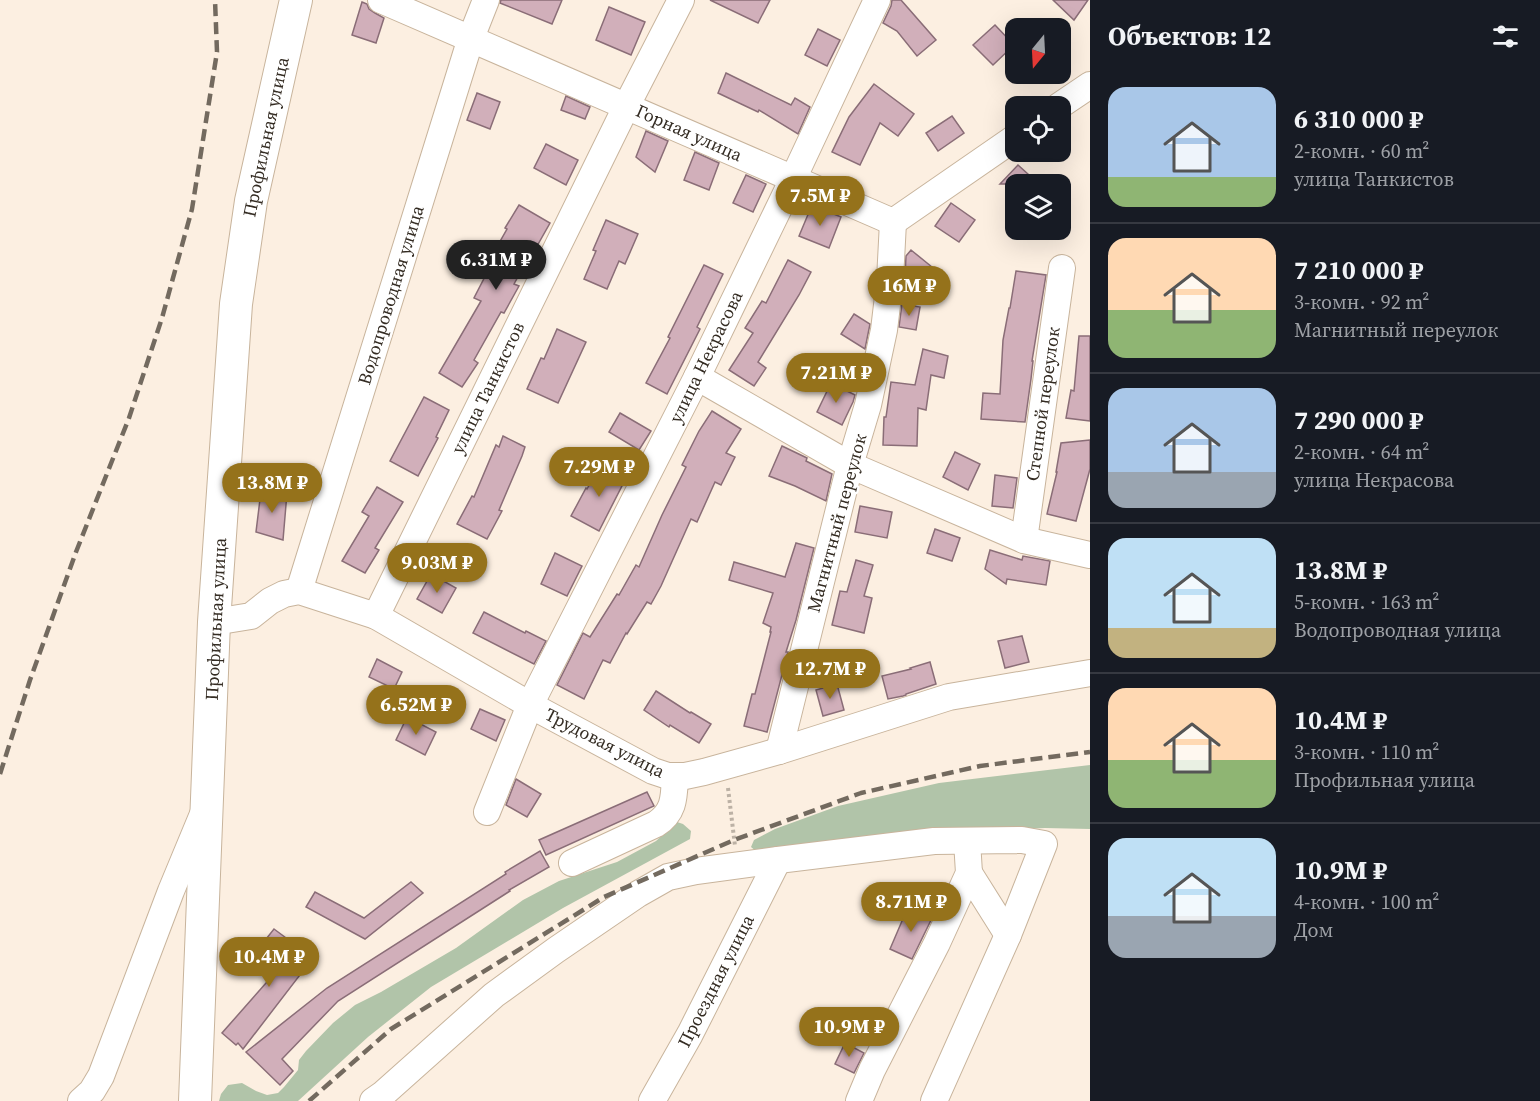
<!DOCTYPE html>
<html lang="ru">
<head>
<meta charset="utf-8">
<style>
	:root { --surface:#171b24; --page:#20242c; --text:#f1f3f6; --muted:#9ea1a6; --line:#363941; --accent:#95721b }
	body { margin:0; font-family:"Source Serif 4",serif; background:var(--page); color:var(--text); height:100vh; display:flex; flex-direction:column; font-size:22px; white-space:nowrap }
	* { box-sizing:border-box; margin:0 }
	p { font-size:20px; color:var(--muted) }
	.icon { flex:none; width:33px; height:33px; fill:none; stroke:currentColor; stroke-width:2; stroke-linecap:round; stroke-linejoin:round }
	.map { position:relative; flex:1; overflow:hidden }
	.side { display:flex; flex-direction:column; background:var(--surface); width:450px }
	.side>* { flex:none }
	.needle { width:39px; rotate:198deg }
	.tools { position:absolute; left:1005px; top:18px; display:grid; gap:12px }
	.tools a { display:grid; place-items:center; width:66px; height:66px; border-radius:12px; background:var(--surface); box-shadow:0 6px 24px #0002; font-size:30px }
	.price { position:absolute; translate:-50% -51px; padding:0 14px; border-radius:21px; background:var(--accent); color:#fff; font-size:20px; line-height:39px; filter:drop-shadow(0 2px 3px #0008) }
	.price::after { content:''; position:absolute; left:50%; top:36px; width:18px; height:14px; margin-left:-9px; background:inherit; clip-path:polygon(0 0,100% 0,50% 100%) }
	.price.current { background:#222; color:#fff }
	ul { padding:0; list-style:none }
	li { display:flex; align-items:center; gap:18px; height:150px; padding:0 18px }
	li+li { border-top:2px solid var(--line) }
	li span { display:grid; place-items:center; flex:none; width:168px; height:120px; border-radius:18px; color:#555 }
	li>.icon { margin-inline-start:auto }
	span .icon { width:72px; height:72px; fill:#fffc; stroke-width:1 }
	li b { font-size:26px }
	h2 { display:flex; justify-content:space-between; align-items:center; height:72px; padding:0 18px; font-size:26px }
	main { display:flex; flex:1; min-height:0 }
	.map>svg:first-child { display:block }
	.forest { fill:#b1c4a9 }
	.building { fill:#d1afba; stroke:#8a6d77; stroke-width:1.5 }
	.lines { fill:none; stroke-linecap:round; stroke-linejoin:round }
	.minor-casing { stroke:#c8b49c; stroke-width:28 }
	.major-casing { stroke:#c8b49c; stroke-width:34 }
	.path { stroke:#bcb1a5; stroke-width:4; stroke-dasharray:3 3; stroke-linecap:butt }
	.minor { stroke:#fff; stroke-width:26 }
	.major { stroke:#fff; stroke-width:32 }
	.rail { stroke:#736a5f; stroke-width:4.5; stroke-dasharray:12 6; stroke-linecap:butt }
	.labels { text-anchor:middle; stroke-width:4.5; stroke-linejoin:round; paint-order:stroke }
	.street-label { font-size:18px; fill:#342c23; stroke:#fff }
</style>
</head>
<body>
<main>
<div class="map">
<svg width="1090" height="1101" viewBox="0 0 1090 1101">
	<rect width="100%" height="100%" fill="#fcefe1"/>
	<g class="forest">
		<path d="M1090,765V829L1045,828L938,833L757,852L751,847L754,840L775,829L838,806L939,783Z"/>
		<path d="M677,822L683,824L691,831L690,839L563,908L431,987L368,1037L298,1101H219L221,1094L228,1085L242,1083L256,1091L267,1095L278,1093L284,1087L298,1070L299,1060L306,1051L333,1023L355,1005L381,992L456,948L523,900L559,881L617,862L656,841Z"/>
	</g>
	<g class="building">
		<path d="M501,0H562L552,24L500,3Z"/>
		<path d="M710,0H770L758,23Z"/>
		<path d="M892,0H901L936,40L917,56L897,31L883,23L891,6Z"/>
		<path d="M1053,0H1088L1074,20Z"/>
		<path d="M362,2L367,4L369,9L375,13L384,18L376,43L352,35Z"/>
		<path d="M609,7L645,22L631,55L596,40Z"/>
		<path d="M995,25L1014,45L993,65L973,45Z"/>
		<path d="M818,29L840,40L827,66L805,55Z"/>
		<path d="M726,73L791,105L795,98L810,107L798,134L759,110L758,112L718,93Z"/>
		<path d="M874,84L914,114L898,136L880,123L860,165L832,152L849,117Z"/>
		<path d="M477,93L500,102L490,129L467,120Z"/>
		<path d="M566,96L590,107L585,119L561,110Z"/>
		<path d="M952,116L964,133L938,151L926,133Z"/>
		<path d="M646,131L668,141L655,172L636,157Z"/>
		<path d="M546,144L578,160L566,185L534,168Z"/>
		<path d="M695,152L719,163L709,190L684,180Z"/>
		<path d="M1018,165L1039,184H1000Z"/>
		<path d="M746,175L766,184L753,212L733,203Z"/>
		<path d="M951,203L975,220L959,242L935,226Z"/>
		<path d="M519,205L550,223L537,246H535L514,284L519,286L504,313L501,312L474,360L478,363L462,387L439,373L481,301L474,298L493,261L490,259L507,229L505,228Z"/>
		<path d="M812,205L841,217L829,248L799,236Z"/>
		<path d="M606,220L638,234L625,264L619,261L607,289L584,279L596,251L593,250Z"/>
		<path d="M911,250L932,267L915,287L905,278L906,256Z"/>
		<path d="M788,260L811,272L799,295L758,362L766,368L754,386L729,370L753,333L745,328L762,301L766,303Z"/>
		<path d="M704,265L723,274L697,327L700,329L667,394L646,383L670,338L668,337Z"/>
		<path d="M1016,271L1046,275L1032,361H1033L1031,379L1025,422L981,419L983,393L1000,394L1003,340L1009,308H1010Z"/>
		<path d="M902,304L920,307L916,330L899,327Z"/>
		<path d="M854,314L870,324L865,349L841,334Z"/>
		<path d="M557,329L586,342L558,403L527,389L541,358L544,359Z"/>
		<path d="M1079,336H1090V421L1066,418L1071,390L1074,391Z"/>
		<path d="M923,349L948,356L944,378L931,375L926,410L918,408L917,446L883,445L884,417H886L891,382L915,385Z"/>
		<path d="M831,383L855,395L853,402L842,425L817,412Z"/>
		<path d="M424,397L449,410L436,437L438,438L418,476L390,461Z"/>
		<path d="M712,411L741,429L726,453L735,457L721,485L715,482L697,522L691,519L661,586L651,604L647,602L627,634L626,633L610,663L603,660L584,699L557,685L583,633L590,637L617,594L619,595L636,565L639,567L662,515L686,467L682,465L699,431Z"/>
		<path d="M620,413L651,431L639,450L609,432Z"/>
		<path d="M503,436L525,447L522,456L499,510L502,511L487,539L457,524L472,496L474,497L496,445L499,447Z"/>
		<path d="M1090,440V469L1076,521L1047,514L1057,472H1056L1061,443Z"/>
		<path d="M782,446L807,458L806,461L832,474L826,501L795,486L769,476Z"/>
		<path d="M955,452L980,464L968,490L943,477Z"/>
		<path d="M600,465L626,478L599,531L571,516L586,488L587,489Z"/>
		<path d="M995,475L1017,478L1013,508L992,506Z"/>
		<path d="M377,487L403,502L375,548L379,550L365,573L342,561L369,516L362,512Z"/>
		<path d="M261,491L287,493L283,540L256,532Z"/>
		<path d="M860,506L892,512L887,538L855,532Z"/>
		<path d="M935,529L960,538L952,561L927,553Z"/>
		<path d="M796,543L814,548L796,620L786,652H788L767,732L744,726L752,694H755L771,632H770L771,627L763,623L773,593L729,580L734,562L785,577Z"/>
		<path d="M990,550L1022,560L1023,556L1050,561L1046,585L1007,579L1006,584L985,569Z"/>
		<path d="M555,553L582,566L567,596L541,584Z"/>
		<path d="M856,560L873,565L864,596L872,598L864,633L832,625L840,591L847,592Z"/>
		<path d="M431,574L456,588L442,613L417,599Z"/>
		<path d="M484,612L525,633L526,631L546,641L534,664L473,633Z"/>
		<path d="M1022,636L1029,662L1005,668L998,641Z"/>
		<path d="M377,659L402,672L394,689L369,677Z"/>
		<path d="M930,662L936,684L906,694V695L903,696L888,699L882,676L911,669L910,668Z"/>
		<path d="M837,684L844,710L823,716L816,690Z"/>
		<path d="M656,691L690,713L691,712L711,724L699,743L670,725L669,727L644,710Z"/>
		<path d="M480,709L505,720L496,741L471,729Z"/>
		<path d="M407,717L436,732L425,755L396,740Z"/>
		<path d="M516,779L541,794L527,817L506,805Z"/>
		<path d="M647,792L654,806L546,855L539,840Z"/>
		<path d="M540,851L549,867L509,890L510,891L338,1001L282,1059L293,1071L280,1085L246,1052L327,988L506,874L505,872Z"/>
		<path d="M411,882L423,893L365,939L306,907L315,892L364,918Z"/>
		<path d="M908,907L932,918L912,959L890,949Z"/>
		<path d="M274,929L313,958L243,1049L238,1043L236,1045L222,1033L281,966L258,949Z"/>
		<path d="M845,1043L864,1053L854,1073L835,1064Z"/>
	</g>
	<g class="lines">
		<defs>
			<g id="minor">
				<path d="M381,0L893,222L1016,137"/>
				<path d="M1059,106L1090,85"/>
				<path d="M697,377L850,465L1024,540L1090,555"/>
				<path d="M1024,540L1062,268"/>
				<path d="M299,591L471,38L486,0"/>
				<path d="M376,616L627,105L681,0"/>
				<path d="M214,622L251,616L270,601L284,594L299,591L376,616L530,705L653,771L668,776H685L704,772L779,751L949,697L1090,673"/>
				<path d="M779,751L850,465L868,405L884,330L890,280L893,222"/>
				<path d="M487,812L530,705L697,377L793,179L877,0"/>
				<path d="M572,863L656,824C675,812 674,796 675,776"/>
				<path d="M969,873L1008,935"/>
				<path d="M81,1101L92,1091L101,1076L171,891L203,814"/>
				<path d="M373,1101L383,1094L494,995L556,950L638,894L668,877L696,871L778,860L934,841L1022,840L1044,844L1008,935L934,1101"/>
				<path d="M652,1101L690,1034L778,860"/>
				<path d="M859,1101L872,1070L937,943L969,873L967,841"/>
			</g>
			<path id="major" d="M195,1101L214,622L236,304L251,201L296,0"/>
		</defs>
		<use href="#minor" class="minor-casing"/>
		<use href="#major" class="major-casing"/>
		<path class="path" d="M728,788L735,846"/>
		<use href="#minor" class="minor"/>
		<use href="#major" class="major"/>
		<g class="rail">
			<path d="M0,774L30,680L76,552L129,418L162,318L192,209L217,52L215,0"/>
			<path d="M309,1101L391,1029L604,897L734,840L861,793L980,766L1090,752"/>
		</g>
	</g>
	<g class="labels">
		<g class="street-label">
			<text transform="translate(689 133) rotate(24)" y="6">Горная улица</text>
			<text transform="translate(266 137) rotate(-78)" y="6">Профильная улица</text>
			<text transform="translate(391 295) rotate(-73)" y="6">Водопроводная улица</text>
			<text transform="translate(706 357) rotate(-64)" y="6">улица Некрасова</text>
			<text transform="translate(488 388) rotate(-64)" y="6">улица Танкистов</text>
			<text transform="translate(1043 404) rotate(-82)" y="6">Степной переулок</text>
			<text transform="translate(837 523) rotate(-75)" y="6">Магнитный переулок</text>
			<text transform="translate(216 619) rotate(-87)" y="6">Профильная улица</text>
			<text transform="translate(605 743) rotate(27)" y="6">Трудовая улица</text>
			<text transform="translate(716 981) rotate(-63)" y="6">Проездная улица</text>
		</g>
	</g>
</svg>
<div class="tools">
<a><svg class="needle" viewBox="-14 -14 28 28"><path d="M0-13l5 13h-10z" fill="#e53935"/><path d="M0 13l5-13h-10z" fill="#9ea1a6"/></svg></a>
<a><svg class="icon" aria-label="locate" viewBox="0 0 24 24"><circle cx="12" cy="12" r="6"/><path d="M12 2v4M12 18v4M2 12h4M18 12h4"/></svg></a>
<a><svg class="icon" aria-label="layers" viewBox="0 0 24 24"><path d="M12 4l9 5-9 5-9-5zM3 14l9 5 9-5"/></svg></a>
</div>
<b class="price" style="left:820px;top:227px">7.5M ₽</b>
<b class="price current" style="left:496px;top:291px">6.31M ₽</b>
<b class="price" style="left:909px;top:317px">16M ₽</b>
<b class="price" style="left:836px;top:404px">7.21M ₽</b>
<b class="price" style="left:599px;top:498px">7.29M ₽</b>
<b class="price" style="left:272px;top:514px">13.8M ₽</b>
<b class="price" style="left:437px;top:594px">9.03M ₽</b>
<b class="price" style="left:830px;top:700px">12.7M ₽</b>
<b class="price" style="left:416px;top:736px">6.52M ₽</b>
<b class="price" style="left:911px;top:933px">8.71M ₽</b>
<b class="price" style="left:269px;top:988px">10.4M ₽</b>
<b class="price" style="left:849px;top:1058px">10.9M ₽</b>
</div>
<section class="side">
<h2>Объектов: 12<svg class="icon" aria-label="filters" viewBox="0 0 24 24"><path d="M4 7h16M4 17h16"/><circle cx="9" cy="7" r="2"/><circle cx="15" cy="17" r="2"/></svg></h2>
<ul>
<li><span style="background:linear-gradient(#a9c7e8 75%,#8fb573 0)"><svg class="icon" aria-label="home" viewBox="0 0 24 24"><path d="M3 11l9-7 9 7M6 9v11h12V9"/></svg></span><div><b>6 310 000 ₽</b><p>2-комн. · 60 m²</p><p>улица Танкистов</p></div></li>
<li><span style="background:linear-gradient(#ffd9b3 60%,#8fb573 0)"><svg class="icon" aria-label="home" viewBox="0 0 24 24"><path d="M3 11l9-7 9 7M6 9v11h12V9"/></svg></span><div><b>7 210 000 ₽</b><p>3-комн. · 92 m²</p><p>Магнитный переулок</p></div></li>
<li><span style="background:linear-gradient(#a9c7e8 70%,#9aa5b1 0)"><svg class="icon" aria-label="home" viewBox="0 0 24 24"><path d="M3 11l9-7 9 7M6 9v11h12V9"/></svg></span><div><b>7 290 000 ₽</b><p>2-комн. · 64 m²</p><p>улица Некрасова</p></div></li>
<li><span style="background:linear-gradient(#bfe0f5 75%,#c2b280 0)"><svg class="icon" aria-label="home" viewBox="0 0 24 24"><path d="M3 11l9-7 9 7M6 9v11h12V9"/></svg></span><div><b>13.8M ₽</b><p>5-комн. · 163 m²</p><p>Водопроводная улица</p></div></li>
<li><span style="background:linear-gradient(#ffd9b3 60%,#8fb573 0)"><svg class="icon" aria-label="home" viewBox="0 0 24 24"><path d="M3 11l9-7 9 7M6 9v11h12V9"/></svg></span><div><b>10.4M ₽</b><p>3-комн. · 110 m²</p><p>Профильная улица</p></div></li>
<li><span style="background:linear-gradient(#bfe0f5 65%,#9aa5b1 0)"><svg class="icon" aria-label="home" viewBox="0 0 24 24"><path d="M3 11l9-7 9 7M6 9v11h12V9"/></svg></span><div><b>10.9M ₽</b><p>4-комн. · 100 m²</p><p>Дом</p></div></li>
</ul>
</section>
</main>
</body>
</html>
